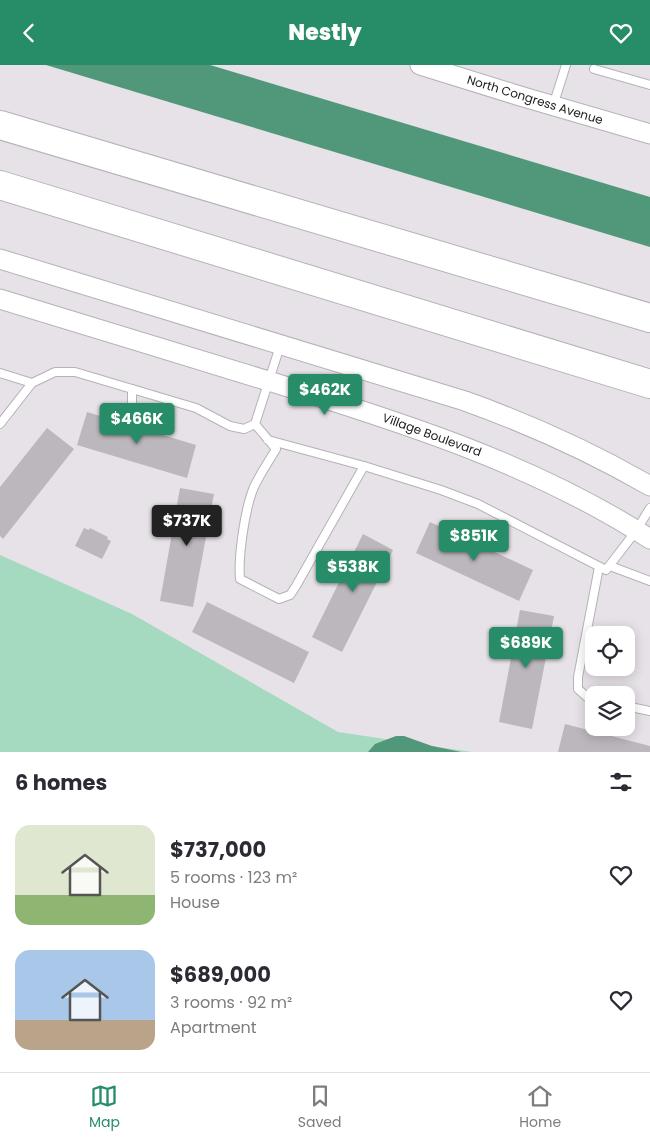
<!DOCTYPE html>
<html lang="en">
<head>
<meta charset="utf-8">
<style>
	:root { --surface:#fff; --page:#f7f7f7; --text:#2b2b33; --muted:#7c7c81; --line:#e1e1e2; --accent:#278d68 }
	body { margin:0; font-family:Poppins,sans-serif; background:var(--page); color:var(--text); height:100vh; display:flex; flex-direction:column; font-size:19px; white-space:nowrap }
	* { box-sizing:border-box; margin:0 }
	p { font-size:16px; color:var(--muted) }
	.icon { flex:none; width:28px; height:28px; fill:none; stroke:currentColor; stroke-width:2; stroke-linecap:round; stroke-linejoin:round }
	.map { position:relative; height:687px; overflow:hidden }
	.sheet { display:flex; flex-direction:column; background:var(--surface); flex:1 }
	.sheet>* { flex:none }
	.fabs { position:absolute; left:585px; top:561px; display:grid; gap:10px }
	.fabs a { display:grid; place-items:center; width:50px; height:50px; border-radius:10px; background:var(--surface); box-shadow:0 2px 12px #0003; font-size:25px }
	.price { position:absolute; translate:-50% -42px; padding:0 11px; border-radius:5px; background:var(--accent); color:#fff; font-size:16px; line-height:32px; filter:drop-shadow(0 1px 2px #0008) }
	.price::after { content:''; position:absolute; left:50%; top:30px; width:15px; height:11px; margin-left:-8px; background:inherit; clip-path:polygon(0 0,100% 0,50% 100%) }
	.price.active { background:#222; color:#fff }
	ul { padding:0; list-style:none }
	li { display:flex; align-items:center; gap:15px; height:125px; padding:0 15px }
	li span { display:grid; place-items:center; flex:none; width:140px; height:100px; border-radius:15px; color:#555 }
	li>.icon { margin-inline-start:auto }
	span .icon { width:60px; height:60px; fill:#fffc; stroke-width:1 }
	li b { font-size:21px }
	h2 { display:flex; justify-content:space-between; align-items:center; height:60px; padding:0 15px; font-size:21px }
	header { display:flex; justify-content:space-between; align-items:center; height:65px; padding:0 15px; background:var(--accent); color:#fff; font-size:22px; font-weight:800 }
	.tab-bar { display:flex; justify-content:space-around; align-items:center; height:70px; border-top:1px solid var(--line); background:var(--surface); font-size:14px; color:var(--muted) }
	.tab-bar a { display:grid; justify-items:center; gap:2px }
	.tab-bar .active { color:var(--accent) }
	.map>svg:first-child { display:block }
	.green { fill:#a5d9c0 }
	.water { fill:#51977a }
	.building { fill:#bbb7bc }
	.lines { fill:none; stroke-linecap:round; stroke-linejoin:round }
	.service-casing { stroke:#b5b2b7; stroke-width:10 }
	.tertiary-casing { stroke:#b5b2b7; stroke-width:21 }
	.motorway-casing { stroke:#b5b2b7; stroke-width:30 }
	.service { stroke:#fff; stroke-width:8 }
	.tertiary { stroke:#fff; stroke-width:19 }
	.motorway { stroke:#fff; stroke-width:28 }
	.labels { text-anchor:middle; stroke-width:4; stroke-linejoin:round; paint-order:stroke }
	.street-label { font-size:12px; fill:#1a191b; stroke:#fff }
</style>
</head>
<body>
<header><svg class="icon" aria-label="back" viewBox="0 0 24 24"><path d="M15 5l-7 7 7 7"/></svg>Nestly<svg class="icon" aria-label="heart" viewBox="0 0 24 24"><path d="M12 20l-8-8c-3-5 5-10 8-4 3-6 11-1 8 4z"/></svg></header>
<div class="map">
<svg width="650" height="687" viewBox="0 0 650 687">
	<rect width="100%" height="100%" fill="#e6e2e7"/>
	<path class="green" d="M0,490L132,549L338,667L472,687H0Z"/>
	<g class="water">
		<path d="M46,0H210L650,132V182Z"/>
		<path d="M396,671H404L432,681L461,687H368L375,679Z"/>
	</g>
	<g class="building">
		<path d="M87,347L196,380L187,413L77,380Z"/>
		<path d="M47,363L74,384L3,474L0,471V422Z"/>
		<path d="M180,423L214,429L193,542L160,536Z"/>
		<path d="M430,457L533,505L519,536L416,488Z"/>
		<path d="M84,463L89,465L90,463L108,472L107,474L111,476L102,494L75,481Z"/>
		<path d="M363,469L393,485L342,587L312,572Z"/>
		<path d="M207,537L309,587L294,618L192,567Z"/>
		<path d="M520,545L554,551L532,664L499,657Z"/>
		<path d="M565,659L650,681V687H558Z"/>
	</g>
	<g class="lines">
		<defs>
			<g id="service">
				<path d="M594,4L650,20"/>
				<path d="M553,41L566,0"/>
				<path d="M0,308L32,318L0,359"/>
				<path d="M32,318L55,307H75L196,343L230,361L244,364L255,359L280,281"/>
				<path d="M132,324V348L141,355"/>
				<path d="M147,357L158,354L170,336"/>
				<path d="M255,359L276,384C269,396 260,409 254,422C245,443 238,491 240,514L279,534L290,530L296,521L364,401L268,375"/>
				<path d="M364,401L441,425L478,439L606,505L636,466L650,443"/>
				<path d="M610,501L650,516"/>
				<path d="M594,633L587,632L578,624V612L599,502"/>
				<path d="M626,641L650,646"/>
			</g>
			<g id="tertiary">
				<path d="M420,0L520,31L650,69"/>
				<path d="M0,194L465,336C529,359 591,387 650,421"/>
				<path d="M0,234C92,262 183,290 275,318C404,358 536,400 650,474"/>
			</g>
			<g id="motorway">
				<path d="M0,60L650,253"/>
				<path d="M0,120L650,319"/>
			</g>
		</defs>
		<use href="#service" class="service-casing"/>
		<use href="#tertiary" class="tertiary-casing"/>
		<use href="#motorway" class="motorway-casing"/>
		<use href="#service" class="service"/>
		<use href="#tertiary" class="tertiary"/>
		<use href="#motorway" class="motorway"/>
	</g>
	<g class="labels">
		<g class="street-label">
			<text transform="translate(535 35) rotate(17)" y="4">North Congress Avenue</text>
			<text transform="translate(432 370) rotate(20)" y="4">Village Boulevard</text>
		</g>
	</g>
</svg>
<div class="fabs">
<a><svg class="icon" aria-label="locate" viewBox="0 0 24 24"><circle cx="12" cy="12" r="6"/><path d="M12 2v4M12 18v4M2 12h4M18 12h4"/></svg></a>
<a><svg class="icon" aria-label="layers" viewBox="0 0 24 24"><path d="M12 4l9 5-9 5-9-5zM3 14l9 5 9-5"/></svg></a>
</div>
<b class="price" style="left:325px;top:351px">$462K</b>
<b class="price" style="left:137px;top:380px">$466K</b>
<b class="price active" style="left:187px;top:482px">$737K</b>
<b class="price" style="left:474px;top:497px">$851K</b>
<b class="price" style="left:353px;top:528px">$538K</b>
<b class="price" style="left:526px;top:604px">$689K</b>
</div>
<section class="sheet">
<h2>6 homes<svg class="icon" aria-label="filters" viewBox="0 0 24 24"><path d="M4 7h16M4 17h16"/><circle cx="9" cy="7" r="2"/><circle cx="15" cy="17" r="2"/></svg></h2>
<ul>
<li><span style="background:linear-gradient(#dfe7d0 70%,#8fb573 0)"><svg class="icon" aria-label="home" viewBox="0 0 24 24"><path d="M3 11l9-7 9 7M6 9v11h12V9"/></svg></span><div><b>$737,000</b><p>5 rooms · 123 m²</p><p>House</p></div><svg class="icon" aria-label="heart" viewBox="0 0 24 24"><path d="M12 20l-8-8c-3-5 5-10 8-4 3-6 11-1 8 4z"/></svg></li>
<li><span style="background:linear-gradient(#a9c7e8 70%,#b9a48a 0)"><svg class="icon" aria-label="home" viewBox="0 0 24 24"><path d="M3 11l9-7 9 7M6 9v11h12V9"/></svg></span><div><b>$689,000</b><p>3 rooms · 92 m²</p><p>Apartment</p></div><svg class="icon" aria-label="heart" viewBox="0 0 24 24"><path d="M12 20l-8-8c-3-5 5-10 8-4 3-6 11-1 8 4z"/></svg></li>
</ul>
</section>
<nav class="tab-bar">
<a class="active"><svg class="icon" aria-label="map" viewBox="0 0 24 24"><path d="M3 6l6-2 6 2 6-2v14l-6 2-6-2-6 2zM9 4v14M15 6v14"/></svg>Map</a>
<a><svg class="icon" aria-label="saved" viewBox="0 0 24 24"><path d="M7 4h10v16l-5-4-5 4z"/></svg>Saved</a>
<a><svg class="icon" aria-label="home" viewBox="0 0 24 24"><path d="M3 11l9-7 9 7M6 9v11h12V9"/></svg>Home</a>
</nav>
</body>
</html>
